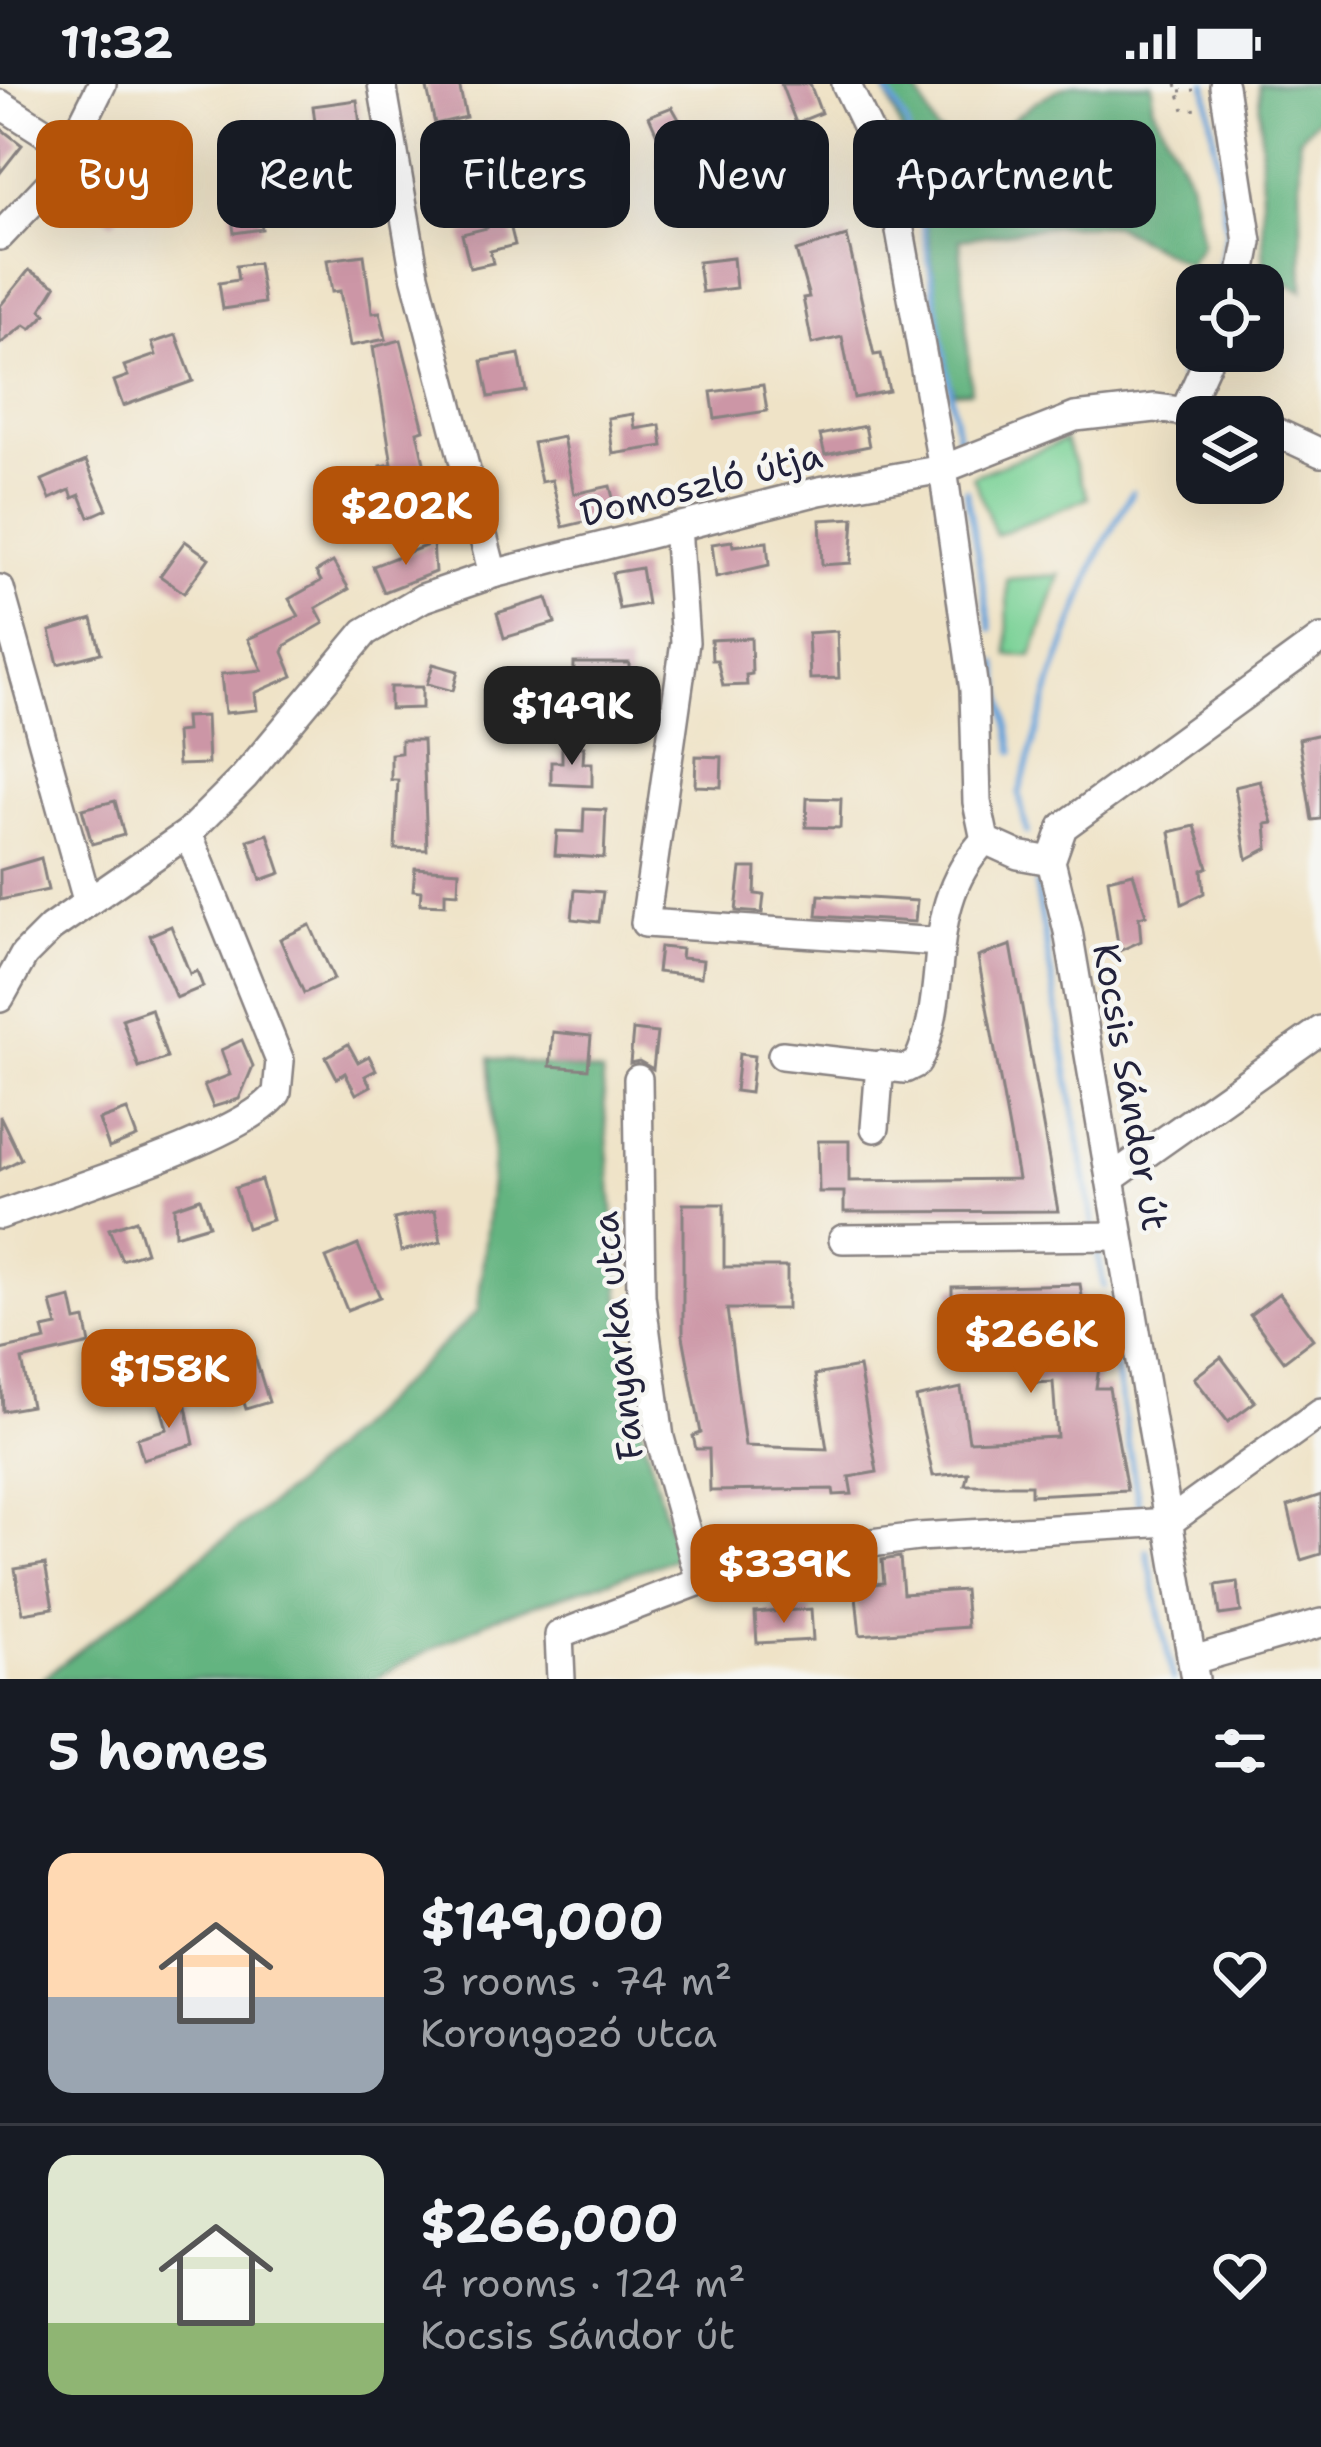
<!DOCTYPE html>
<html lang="en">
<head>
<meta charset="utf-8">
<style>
	:root { --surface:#171b24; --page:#20242c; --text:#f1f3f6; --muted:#9ea1a6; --line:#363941; --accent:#b45309 }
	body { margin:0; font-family:"Shantell Sans",sans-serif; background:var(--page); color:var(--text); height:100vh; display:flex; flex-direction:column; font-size:45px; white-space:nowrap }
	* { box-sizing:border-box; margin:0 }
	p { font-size:39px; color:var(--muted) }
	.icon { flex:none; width:66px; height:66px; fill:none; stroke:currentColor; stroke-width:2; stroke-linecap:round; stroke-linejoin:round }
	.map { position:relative; height:1595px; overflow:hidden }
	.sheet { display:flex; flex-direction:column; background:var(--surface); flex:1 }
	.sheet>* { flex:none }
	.banner { position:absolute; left:36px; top:36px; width:1251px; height:108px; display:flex; gap:24px }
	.tools { position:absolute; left:1176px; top:180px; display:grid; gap:24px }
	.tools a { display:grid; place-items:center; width:108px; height:108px; border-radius:24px; background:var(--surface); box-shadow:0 12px 48px #0002; font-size:60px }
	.price { position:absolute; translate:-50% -102px; padding:0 27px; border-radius:24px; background:var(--accent); color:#fff; font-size:39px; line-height:78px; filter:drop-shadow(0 3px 6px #0008) }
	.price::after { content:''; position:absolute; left:50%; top:72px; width:36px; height:27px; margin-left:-18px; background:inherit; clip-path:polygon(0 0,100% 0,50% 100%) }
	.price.selected { background:#222; color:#fff }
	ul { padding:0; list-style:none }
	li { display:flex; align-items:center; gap:36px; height:300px; padding:0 48px }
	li+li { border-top:3px solid var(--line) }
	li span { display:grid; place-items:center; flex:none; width:336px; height:240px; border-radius:24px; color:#555 }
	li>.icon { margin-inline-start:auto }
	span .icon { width:144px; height:144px; fill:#fffc; stroke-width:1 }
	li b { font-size:51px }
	h2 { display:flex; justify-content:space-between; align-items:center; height:144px; padding:0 48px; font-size:51px }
	.tag { padding:0 42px; border-radius:24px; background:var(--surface); box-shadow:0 12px 48px #0002; font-size:42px; line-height:108px }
	.tag.selected { background:var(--accent); color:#fff }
	.status { display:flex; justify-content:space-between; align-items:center; height:84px; padding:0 60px; background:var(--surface); direction:ltr }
	.status svg { height:33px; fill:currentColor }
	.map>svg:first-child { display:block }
	.green { fill:#7bd297; stroke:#4e7a69; stroke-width:3 }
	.forest { fill:#64b480; stroke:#436b5e; stroke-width:3 }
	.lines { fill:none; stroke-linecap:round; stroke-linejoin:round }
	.stream { stroke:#69a3d8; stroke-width:6 }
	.building { fill:#cc96a6 }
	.minor-casing { stroke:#888281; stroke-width:32 }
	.path { stroke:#888281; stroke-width:3; stroke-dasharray:3 9; stroke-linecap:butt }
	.minor { stroke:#fff; stroke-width:27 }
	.labels { text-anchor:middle; stroke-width:9; stroke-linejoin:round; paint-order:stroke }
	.street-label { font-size:36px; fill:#22223b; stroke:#f6f6f2 }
</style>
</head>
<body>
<div class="status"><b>11:32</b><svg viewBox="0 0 49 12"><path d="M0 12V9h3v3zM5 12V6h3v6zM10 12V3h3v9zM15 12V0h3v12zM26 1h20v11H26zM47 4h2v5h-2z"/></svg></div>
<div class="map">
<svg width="1321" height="1595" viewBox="0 0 1321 1595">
	<rect width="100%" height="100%" fill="#f6f6f2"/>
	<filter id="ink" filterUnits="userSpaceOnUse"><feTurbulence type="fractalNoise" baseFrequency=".00833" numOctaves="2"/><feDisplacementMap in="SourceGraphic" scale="24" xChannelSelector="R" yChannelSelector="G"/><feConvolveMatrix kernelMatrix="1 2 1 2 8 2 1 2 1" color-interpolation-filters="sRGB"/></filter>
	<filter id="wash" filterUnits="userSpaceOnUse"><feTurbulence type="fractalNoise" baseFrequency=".004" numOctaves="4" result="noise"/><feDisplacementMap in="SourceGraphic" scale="48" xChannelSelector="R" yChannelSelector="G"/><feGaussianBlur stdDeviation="2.7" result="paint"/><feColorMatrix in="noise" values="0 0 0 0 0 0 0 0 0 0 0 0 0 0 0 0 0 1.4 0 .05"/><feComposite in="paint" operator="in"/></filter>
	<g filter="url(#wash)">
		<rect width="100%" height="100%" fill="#efe3c7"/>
		<g class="green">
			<path d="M1065,356L1088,414L996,451L973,392Z"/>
			<path d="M1060,491L1032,572L1008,571L1007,495Z"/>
		</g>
		<g class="forest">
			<path d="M882,0H914L937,48C1001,73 1019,12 1075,0C1098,0 1128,0 1152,0V21L1190,96L1202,159L1188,181L1114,141L1055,142L960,155L971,307L954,308C937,264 938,216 931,170C923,109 908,55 882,0Z"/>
			<path d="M1259,0H1321V31L1299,54L1303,207L1264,189Z"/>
			<path d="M490,974L602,989L623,1249L637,1328L677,1474L494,1534L373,1595H42L288,1406L478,1227L493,1077Z"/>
		</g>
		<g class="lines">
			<g class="stream">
				<path d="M883,0L907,41L958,354"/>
				<path d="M1206,0L1227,149L1215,201"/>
				<path d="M1180,293L1197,252"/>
				<path d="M966,406L991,545"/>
				<path d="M997,579L1013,668"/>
				<path d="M1027,748L1019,710L1053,593L1096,475L1132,408"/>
				<path d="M1036,801L1094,1146"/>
				<path d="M1096,1159L1104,1203"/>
				<path d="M1106,1228L1139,1422"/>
				<path d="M1147,1467L1173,1595"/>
			</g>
		</g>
		<g id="blocks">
			<g class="building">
				<path d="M426,0H459L466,33L435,40Z"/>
				<path d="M781,0H810L821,29L796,39Z"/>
				<path d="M357,16L362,57L318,63L313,22Z"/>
				<path d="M672,23L681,39L682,80L658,81L659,55L649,32Z"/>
				<path d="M0,44L22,61L0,89Z"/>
				<path d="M107,90L134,110L113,139L86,118Z"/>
				<path d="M257,109L262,145L234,149L229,113Z"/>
				<path d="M506,125L515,161L490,167L493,179L470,184L462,150L487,144L484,130Z"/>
				<path d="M847,152L874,271L881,270L889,307L854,314L842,253L812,260L803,214L809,213L796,167Z"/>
				<path d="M364,171L372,229L380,228L386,255L350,262L340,207L332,208L327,176Z"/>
				<path d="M733,174L736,204L702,208L698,178Z"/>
				<path d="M258,179L264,219L223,225L219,199L238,196L236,182Z"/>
				<path d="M29,186L56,202L41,226L46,230L31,245L25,241L0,260V222Z"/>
				<path d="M176,251L193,297L123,322L114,297L128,292L124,282L156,271L152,259Z"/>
				<path d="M401,256L424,346L417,348L429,401L387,411L381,382L392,380L373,263Z"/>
				<path d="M519,270L526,307L489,313L482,277Z"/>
				<path d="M763,301L767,327L715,335L711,308Z"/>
				<path d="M633,330L635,345L660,341L663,362L613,370L608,334Z"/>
				<path d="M865,342L869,362L825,371L820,351Z"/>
				<path d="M563,353L574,410L610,402L617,430L563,443L552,396L541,398L533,359Z"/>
				<path d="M86,377L107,425L89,433L80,411L73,414L70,406L50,415L42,396Z"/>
				<path d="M854,434L851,479L822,481L820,436Z"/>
				<path d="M185,457L209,474L184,509L160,492Z"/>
				<path d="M732,457L733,462L767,458L769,481L716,493L712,460Z"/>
				<path d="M433,459L435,488L384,508L373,482Z"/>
				<path d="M333,478L349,505L316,524L324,539L286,561L283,568L293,592L255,609L257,626L225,629L221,590L262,586L248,555L299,532L289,515L321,497L316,488Z"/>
				<path d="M641,484L647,520L619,525L612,489Z"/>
				<path d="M547,514L555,539L504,554L497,529Z"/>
				<path d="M92,535L101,569L58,580L50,547Z"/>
				<path d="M837,547L839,594L810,595L808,549Z"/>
				<path d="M751,554L752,590L746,591L747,601L723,602L717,576H712L711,556Z"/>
				<path d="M574,579H629V631H573Z"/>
				<path d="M433,580L458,587L453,607L427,600Z"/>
				<path d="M390,603H422V624L390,625Z"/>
				<path d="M206,632L208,680L178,681L176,648L186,647L185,633Z"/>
				<path d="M1321,650V735L1312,736L1299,655Z"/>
				<path d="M401,656H423L427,766L395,765L398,696H391V670L401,669Z"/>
				<path d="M562,662L584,663L583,679H592V702L551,700V678H562Z"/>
				<path d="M696,672L722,673L721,703L695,702Z"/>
				<path d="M1260,697L1273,739L1266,740L1268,764L1247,775L1235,703Z"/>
				<path d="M807,714L841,715L840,744L806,743Z"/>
				<path d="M115,717L124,751L92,760L82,725Z"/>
				<path d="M584,725L606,726L604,774L555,771L557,747L583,748Z"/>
				<path d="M1195,742L1208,783L1202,786L1204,809L1182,820L1170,748Z"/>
				<path d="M268,750L281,789L261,796L248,756Z"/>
				<path d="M41,774L48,806L0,816V786Z"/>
				<path d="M415,784L459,787L458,809L445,808V821L420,820L421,807L413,806Z"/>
				<path d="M741,784H756L755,810L764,811L762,829L736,827Z"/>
				<path d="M1133,789L1146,831L1139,833L1141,857L1119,867L1108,795Z"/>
				<path d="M575,806L603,808L599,838L572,835Z"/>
				<path d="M819,811L917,817L915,838L817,832Z"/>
				<path d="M310,841L334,895L304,909L280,855Z"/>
				<path d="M171,842L190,890L197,887L203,903L176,914L150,851Z"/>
				<path d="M1011,861L1058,1127L844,1128V1108H819L818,1057H849V1097L1018,1095L978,873Z"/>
				<path d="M660,863L682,865L681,874L703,876L701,893L657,888Z"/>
				<path d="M151,925L167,974L139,984L122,935Z"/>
				<path d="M633,946L657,949L653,985L639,977L630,979Z"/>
				<path d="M553,948L591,952L588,985L550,982Z"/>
				<path d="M242,956L253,982L239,1015L213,1023L204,1001L230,991L221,966Z"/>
				<path d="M348,960L358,978L369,972L376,986L365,992L371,1002L356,1010L345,989L337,994L326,973Z"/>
				<path d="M739,970L754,972L750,1009L735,1007Z"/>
				<path d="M127,1026L137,1053L109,1064L99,1036Z"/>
				<path d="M0,1032L21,1075L0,1086Z"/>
				<path d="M261,1096L272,1136L247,1144L235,1104Z"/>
				<path d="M200,1114L209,1141L175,1151L174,1123Z"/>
				<path d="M683,1120H724V1183H787V1225H727L745,1362L827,1365L815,1291L859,1283L877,1388L849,1393L852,1410L834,1411L833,1405L710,1407L709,1365H696L693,1352L701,1349L683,1252Z"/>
				<path d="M435,1126L441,1158L401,1167L394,1135Z"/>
				<path d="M136,1136L146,1168L122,1176L109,1145Z"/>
				<path d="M358,1161L380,1213L347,1226L326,1174Z"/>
				<path d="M1080,1200L1088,1248L1096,1247L1100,1277L1096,1304H1109L1127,1406L1031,1411V1401H965L968,1389L933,1392L916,1314L961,1304L969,1357L1057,1353L1053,1298L1034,1299L1029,1258L952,1259V1203Z"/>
				<path d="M1279,1209L1313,1255L1284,1277L1250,1231Z"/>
				<path d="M71,1214L76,1237L85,1235L90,1260L22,1276L31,1322L3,1327L0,1266L46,1256L43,1245L57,1242L51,1219Z"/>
				<path d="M254,1270L269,1318L246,1325L241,1309L214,1318L206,1293Z"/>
				<path d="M1221,1273L1255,1318L1228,1338L1194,1294Z"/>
				<path d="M184,1313L194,1360L143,1375L137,1354L167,1345L160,1320Z"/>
				<path d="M1321,1411V1470L1301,1476L1288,1422Z"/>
				<path d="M900,1473L903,1510L964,1506L967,1543L860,1551L855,1502L884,1499L882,1476Z"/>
				<path d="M45,1480L53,1524L23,1529L15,1485Z"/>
				<path d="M1237,1498L1241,1528L1220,1531L1216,1501Z"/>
				<path d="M811,1525L813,1556L757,1559L755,1529Z"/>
			</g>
		</g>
	</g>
	<g filter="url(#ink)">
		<use href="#blocks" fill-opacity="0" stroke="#888281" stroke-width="3"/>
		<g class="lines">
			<defs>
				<g id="minor">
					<path d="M382,0L415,191L493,490"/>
					<path d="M846,0L890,91L943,385L974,606L977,718L985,756L1018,771L1051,777"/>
					<path d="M1224,2L1248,158L1240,201"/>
					<path d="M0,20L71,65"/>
					<path d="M0,152L55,94L102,0"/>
					<path d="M1185,326L1212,267"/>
					<path d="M1263,342L1321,369"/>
					<path d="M677,443L685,558L645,839L940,858"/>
					<path d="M0,505L87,816"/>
					<path d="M0,914L24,871L51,844L188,749L244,693L365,548L423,514L493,490L819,407L943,385L1075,333L1155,324L1228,333"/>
					<path d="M782,971L905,985L917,979C954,903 919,825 985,756"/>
					<path d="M638,995L641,1212L660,1354L700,1497"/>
					<path d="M875,1044L880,981"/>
					<path d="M1110,1095L1321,946"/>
					<path d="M0,1131C56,1110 248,1052 277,1009L280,977L188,749"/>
					<path d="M843,1155L1119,1152"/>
					<path d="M1193,1576L1321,1539"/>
					<path d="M561,1595L559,1551L700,1497L800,1468L918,1453L1169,1438L1321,1328"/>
					<path d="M1195,1595L1068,847L1051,777L1063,743L1321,555"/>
				</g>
			</defs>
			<use href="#minor" class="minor-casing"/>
			<g class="path">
				<path d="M1176,0L1184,26L1200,25"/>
				<path d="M1180,7L1194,6"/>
			</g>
			<use href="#minor" class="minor"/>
		</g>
	</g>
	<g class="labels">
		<g class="street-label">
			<text transform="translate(701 400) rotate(-14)" y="13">Domoszló útja</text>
			<text transform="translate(1131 1003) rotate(80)" y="13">Kocsis Sándor út</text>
			<text transform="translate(617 1252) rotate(-96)" y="13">Fanyarka utca</text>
		</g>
	</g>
</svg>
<div class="tools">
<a><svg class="icon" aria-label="locate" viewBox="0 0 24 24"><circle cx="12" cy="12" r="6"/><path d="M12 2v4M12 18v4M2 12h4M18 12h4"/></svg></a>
<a><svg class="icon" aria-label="layers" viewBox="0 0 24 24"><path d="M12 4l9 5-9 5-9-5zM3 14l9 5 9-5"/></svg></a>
</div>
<b class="price" style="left:406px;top:484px">$202K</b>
<b class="price selected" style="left:572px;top:684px">$149K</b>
<b class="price" style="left:1031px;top:1312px">$266K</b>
<b class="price" style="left:169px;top:1347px">$158K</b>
<b class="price" style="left:784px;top:1542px">$339K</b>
<div class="banner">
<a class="tag selected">Buy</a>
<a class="tag">Rent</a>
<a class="tag">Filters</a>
<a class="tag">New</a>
<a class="tag">Apartment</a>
</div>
</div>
<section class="sheet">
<h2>5 homes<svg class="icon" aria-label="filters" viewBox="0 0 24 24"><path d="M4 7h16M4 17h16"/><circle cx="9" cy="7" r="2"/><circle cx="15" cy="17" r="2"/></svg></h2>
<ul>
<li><span style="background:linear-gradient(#ffd9b3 60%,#9aa5b1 0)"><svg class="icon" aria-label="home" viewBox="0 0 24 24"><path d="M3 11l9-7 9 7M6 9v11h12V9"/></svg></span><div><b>$149,000</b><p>3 rooms · 74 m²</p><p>Korongozó utca</p></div><svg class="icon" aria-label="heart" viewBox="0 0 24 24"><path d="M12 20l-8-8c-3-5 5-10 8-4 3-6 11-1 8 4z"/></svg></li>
<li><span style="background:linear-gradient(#dfe7d0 70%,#8fb573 0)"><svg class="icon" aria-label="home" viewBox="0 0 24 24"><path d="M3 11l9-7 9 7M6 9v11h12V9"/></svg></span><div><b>$266,000</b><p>4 rooms · 124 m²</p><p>Kocsis Sándor út</p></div><svg class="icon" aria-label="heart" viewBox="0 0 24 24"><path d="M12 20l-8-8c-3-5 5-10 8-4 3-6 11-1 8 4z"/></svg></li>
</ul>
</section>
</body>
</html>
